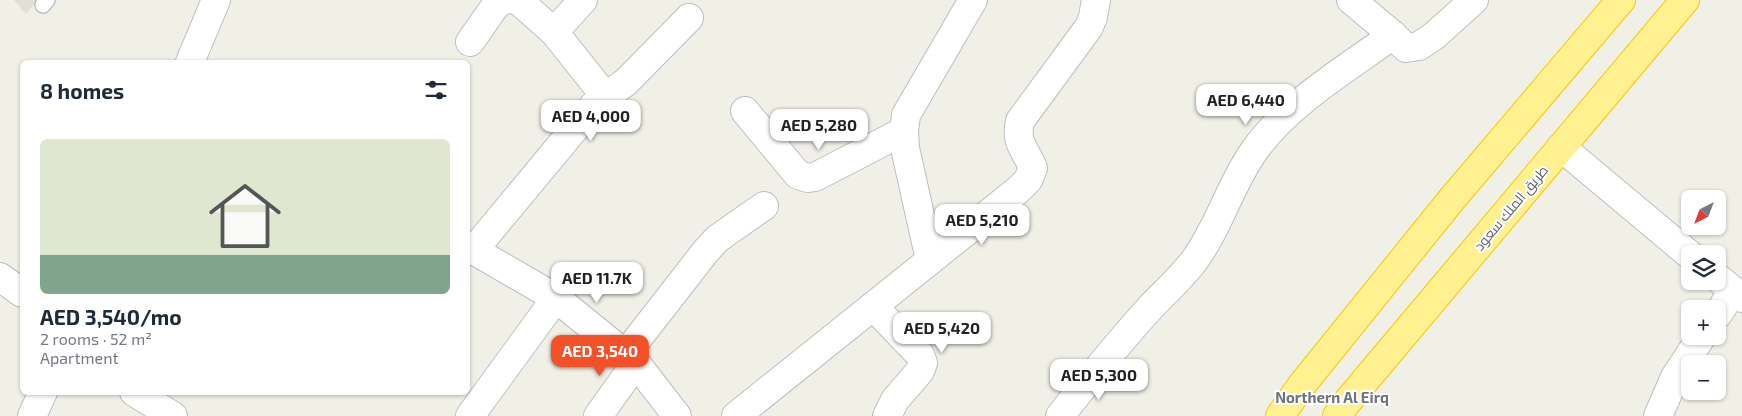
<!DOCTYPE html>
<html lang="en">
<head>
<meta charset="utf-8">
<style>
	:root { --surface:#fff; --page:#f6f6f7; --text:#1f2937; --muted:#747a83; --line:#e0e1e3; --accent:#f55129 }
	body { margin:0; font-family:"Exo 2",Cairo,sans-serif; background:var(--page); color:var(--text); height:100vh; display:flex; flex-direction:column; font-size:19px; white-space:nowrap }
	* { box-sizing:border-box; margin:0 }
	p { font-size:16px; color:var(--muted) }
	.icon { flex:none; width:28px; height:28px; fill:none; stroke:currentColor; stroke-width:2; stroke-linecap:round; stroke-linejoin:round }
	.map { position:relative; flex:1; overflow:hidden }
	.side { position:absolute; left:20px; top:60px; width:450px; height:335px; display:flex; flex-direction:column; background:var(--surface); border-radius:8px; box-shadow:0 1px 4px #0004 }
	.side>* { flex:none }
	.needle { width:32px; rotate:222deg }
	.buttons { position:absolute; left:1681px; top:190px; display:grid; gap:10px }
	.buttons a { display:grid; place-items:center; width:45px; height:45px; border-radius:8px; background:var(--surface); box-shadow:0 1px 4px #0004; font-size:25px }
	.price { position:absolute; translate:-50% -42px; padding:0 11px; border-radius:10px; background:#fff; color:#222; font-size:16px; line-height:32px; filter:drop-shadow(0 1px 2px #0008) }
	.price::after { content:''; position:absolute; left:50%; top:30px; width:15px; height:11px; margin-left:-8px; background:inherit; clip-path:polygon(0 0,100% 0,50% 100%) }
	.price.current { background:var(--accent); color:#fff }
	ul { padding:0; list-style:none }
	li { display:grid; align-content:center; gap:10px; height:265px; padding:0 20px }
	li+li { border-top:1px solid var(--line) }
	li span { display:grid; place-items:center; height:155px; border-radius:8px; color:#555 }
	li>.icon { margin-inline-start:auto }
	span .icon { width:90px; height:90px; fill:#fffc; stroke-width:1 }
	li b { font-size:21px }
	h2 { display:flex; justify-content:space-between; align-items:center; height:60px; padding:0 20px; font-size:21px }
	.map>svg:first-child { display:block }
	.education { fill:#e1e0d5 }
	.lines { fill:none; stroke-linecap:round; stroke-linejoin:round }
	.lane-casing { stroke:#bbbec3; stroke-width:18 }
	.street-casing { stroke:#bbbec3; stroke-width:30 }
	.highway-casing { stroke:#f8c800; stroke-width:30 }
	.lane { stroke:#fff; stroke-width:15 }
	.street { stroke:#fff; stroke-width:28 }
	.highway { stroke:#fff090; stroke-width:28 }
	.labels { text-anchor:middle; stroke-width:4; stroke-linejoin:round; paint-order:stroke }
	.street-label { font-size:14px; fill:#5e6168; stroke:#fff }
	.neighbourhood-label { font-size:15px; font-weight:bold; fill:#6f737a; stroke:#fff }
</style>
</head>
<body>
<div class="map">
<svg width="1742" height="416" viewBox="0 0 1742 416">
	<rect width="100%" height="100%" fill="#f1f0e7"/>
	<path class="education" d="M14,0H37L26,14Z"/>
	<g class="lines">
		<defs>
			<path id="lane" d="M43,5L47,0"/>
			<g id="street">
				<path d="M515,0L519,1L554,32"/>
				<path d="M583,0L554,32L605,96"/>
				<path d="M1351,0L1393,35"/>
				<path d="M470,42L498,2L506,0"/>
				<path d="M190,62L216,0"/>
				<path d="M745,111L798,175L808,178L815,177L904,131"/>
				<path d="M1561,147L1690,255"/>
				<path d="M468,247L556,298L636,363L677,416"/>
				<path d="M473,251L595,104L626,82L689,18"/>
				<path d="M930,260L905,148L904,131L906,115L973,0"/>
				<path d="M0,277L22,293"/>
				<path d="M1718,278L1742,298"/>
				<path d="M873,306L920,355L923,363L920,371L895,400L887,416"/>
				<path d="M1718,314L1733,291"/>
				<path d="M625,355L706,251L717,239L764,206"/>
				<path d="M134,392L173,416"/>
				<path d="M32,416L43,392"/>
				<path d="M470,416L556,298"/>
				<path d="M598,416L636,363"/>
				<path d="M736,416L1018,190L1028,180L1033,168C1025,148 1015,144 1020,121L1089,27L1093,17L1096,0"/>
				<path d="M1060,416C1089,379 1118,343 1150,308C1165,292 1181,278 1194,261C1219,227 1230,185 1254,151C1287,104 1346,69 1393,35L1406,48L1419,46L1434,36L1474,0"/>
				<path d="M1658,416L1675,377L1702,336"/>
			</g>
			<g id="highway">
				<path d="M1280,416L1301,386L1452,199L1621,0"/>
				<path d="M1337,416L1348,401L1685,0"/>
			</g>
		</defs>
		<use href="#lane" class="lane-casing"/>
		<use href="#street" class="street-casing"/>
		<use href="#highway" class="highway-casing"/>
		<use href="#lane" class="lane"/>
		<use href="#street" class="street"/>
		<use href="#highway" class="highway"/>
	</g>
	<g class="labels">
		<g class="street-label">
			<text transform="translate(1511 208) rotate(-50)" y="5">طريق الملك سعود</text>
		</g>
		<g class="neighbourhood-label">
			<text x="1332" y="403">Northern Al Eirq</text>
		</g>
	</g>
</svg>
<div class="buttons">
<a><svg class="needle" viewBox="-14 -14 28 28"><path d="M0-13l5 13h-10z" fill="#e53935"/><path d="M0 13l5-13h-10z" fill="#747a83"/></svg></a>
<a><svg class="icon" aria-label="layers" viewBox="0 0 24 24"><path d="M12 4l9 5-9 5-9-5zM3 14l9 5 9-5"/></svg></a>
<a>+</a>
<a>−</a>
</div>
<b class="price" style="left:1246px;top:126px">AED 6,440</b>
<b class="price" style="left:591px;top:142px">AED 4,000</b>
<b class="price" style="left:819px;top:151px">AED 5,280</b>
<b class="price" style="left:982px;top:246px">AED 5,210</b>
<b class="price" style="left:597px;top:304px">AED 11.7K</b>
<b class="price" style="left:942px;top:354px">AED 5,420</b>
<b class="price current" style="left:600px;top:377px">AED 3,540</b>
<b class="price" style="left:1099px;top:401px">AED 5,300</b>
<section class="side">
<h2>8 homes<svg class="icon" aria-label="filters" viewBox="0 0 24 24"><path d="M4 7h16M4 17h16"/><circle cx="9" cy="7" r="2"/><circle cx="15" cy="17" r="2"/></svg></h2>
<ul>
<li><span style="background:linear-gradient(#dfe7d0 75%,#7fa58c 0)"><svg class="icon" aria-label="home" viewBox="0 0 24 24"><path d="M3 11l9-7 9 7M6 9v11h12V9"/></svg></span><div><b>AED 3,540/mo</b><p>2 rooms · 52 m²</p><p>Apartment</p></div></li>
</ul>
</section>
</div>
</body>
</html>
